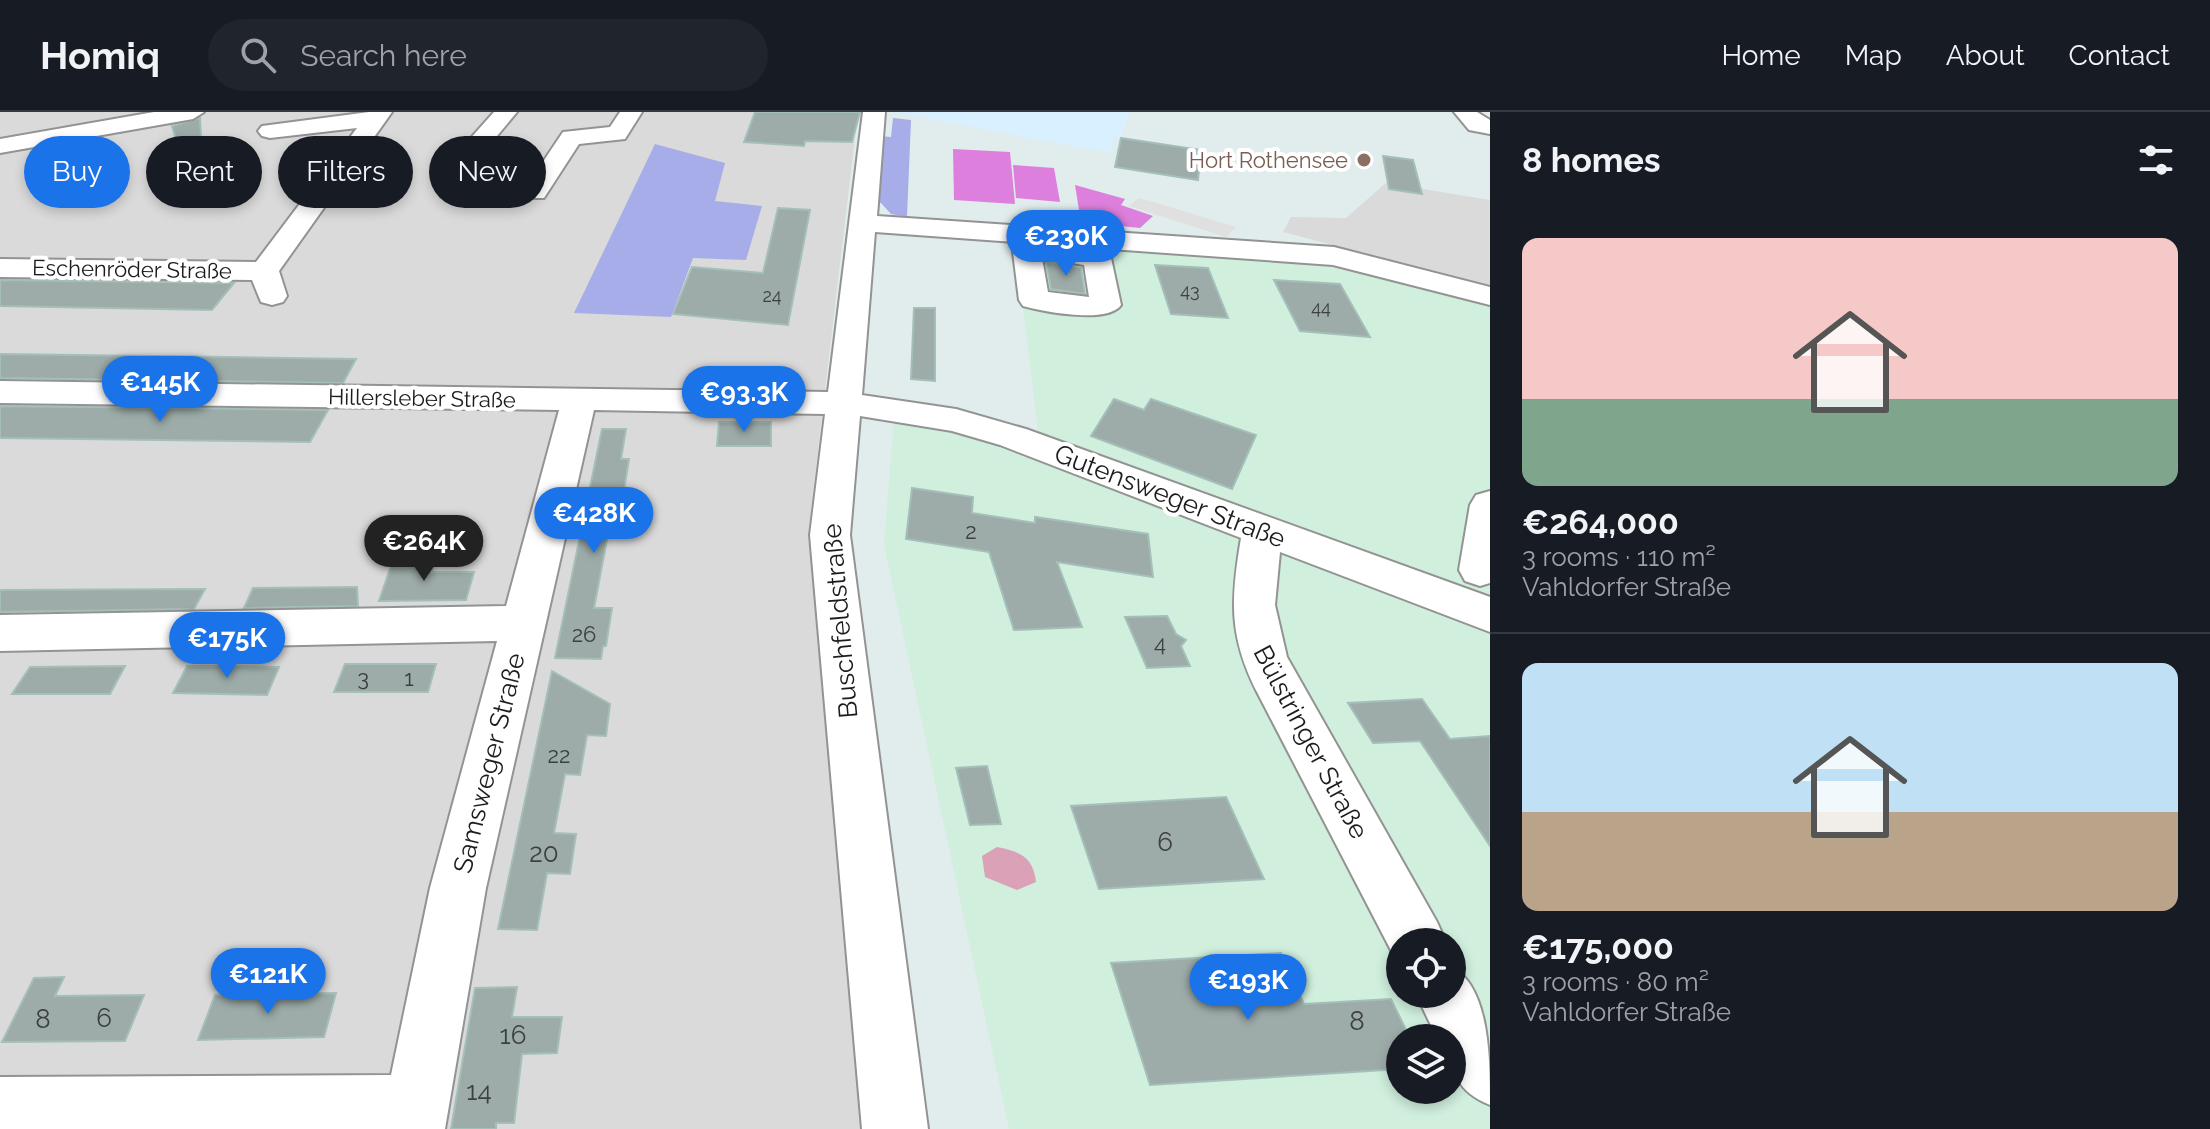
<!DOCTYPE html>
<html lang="en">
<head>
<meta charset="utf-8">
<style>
	:root { --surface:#171b24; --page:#20242c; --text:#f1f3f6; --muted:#9ea1a6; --line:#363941; --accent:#1a73e8 }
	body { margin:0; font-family:Raleway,sans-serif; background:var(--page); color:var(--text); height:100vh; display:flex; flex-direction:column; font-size:30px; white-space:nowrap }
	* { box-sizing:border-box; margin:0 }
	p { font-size:26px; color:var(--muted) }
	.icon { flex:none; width:44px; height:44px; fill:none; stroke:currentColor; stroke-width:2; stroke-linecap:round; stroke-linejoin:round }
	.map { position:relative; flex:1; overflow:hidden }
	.panel { display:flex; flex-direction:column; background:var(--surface); width:720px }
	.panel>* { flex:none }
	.banner { position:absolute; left:24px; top:24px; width:760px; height:72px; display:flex; gap:16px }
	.fabs { position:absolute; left:1386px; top:816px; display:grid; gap:16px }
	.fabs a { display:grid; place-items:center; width:80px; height:80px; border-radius:50%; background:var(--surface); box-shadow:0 4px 12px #0003; font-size:40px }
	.price { position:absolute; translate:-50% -68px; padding:0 18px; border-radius:28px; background:var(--accent); color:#fff; font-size:26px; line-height:52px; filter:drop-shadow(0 2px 4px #0008) }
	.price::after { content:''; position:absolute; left:50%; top:48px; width:24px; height:18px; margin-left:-12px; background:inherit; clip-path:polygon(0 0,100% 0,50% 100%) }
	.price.selected { background:#222; color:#fff }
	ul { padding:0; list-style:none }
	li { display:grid; align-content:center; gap:16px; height:424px; padding:0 32px }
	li+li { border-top:2px solid var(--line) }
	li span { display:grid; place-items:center; height:248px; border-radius:16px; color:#555 }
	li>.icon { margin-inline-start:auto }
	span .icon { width:144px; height:144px; fill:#fffc; stroke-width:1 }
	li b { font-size:34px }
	h2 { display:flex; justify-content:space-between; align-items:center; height:96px; padding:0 32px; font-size:34px }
	.pill { padding:0 28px; border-radius:36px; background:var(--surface); box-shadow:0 4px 12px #0003; font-size:28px; line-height:72px }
	.pill.selected { background:var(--accent); color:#fff }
	header { display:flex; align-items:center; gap:48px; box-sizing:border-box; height:112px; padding:0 40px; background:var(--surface); border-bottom:2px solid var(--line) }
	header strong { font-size:38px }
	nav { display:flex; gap:44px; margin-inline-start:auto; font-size:28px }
	.search { width:560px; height:72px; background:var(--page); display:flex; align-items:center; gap:20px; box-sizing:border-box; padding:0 28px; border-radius:44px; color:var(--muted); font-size:30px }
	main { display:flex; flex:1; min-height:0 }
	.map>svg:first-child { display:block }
	.residential { fill:#d9dad9 }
	.commercial { fill:#d0efdd; fill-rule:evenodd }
	.education { fill:#d8f0ff }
	.grass { fill:#a6ade8 }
	.pitch { fill:#dd7fdc }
	.parking { fill:#e0e0e0 }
	.water { fill:#dba1b7 }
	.building { fill:#9daca9; stroke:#a4bfba; stroke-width:2 }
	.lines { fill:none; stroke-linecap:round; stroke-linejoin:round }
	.minor-casing { stroke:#939393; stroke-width:4 }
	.minor { fill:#fff; fill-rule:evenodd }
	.education-dot { fill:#8d6e63; stroke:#fff; stroke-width:3 }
	.labels { text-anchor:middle; stroke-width:8; stroke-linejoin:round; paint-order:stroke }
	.far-number-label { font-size:18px; fill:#3c403f }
	.far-education-label { font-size:22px; fill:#785e54; stroke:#fff; text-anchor:end }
	.far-street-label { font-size:22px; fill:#1c1c1c; stroke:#fff }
	.number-label { font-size:22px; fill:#3c403f }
	.street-label { font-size:26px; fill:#1c1c1c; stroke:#fff }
	.near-number-label { font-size:26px; fill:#3c403f }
</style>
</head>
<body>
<header>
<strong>Homiq</strong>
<div class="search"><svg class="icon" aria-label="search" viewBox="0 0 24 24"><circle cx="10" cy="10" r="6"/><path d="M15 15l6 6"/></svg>Search here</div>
<nav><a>Home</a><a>Map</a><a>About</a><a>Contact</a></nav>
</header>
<main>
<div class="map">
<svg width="1490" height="1017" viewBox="0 0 1490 1017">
	<rect width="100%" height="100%" fill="#e1eced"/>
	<g class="residential">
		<path d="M0,0H858L808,422L862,1017H0Z"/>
		<path d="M1386,71L1490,88V174L1283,120L1291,105L1346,106Z"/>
	</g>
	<path class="commercial" d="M1015,128L1336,151L1490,192V1017H1009L884,432L894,308L939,313L1041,344ZM1400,830H1452V882H1400ZM1400,926H1452V978H1400Z"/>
	<path class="education" d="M893,0H1129L1121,26L1114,25L1111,41Z"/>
	<g class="grass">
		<path d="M893,6L911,8L907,105L891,102L881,91L874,90L880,24L891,25Z"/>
		<path d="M655,32L725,51L715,89L762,94L746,148L693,146L671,205L574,201Z"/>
	</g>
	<g class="pitch">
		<path d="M953,37L1010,40L1015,92L954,88Z"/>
		<path d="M1013,53L1054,56L1060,90L1016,86Z"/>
		<path d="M1075,73L1125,87L1121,93L1153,104L1140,116L1081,110Z"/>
	</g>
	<path class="parking" d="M1139,86L1150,89L1236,115L1226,125L1129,94Z"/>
	<path class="water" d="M997,735C1021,740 1033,745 1036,770L1017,778L985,765L982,744Z"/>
	<g class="building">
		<path d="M755,0H860L852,30L805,29L804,34L744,30Z"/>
		<path d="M200,6L201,26L177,31L172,14Z"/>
		<path d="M1121,26L1201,38L1198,68L1115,55Z"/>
		<path d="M1383,44L1413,48L1422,82L1389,77Z"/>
		<path d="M778,96L810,98L788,213L673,202L692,155L763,161Z"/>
		<path d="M1046,150L1081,156L1085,182L1051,177Z"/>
		<path d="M1155,153L1208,156L1228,206L1171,202Z"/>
		<path d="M0,168L234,171L212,198L0,194Z"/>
		<path d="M1274,168L1340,172L1370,225L1300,219Z"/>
		<path d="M914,196H935V269L911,267Z"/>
		<path d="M0,242L229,245L356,247L343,271L0,266Z"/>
		<path d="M1114,287L1144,298L1151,287L1256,323L1232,377L1091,324Z"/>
		<path d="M0,294L328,298L310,330L0,326Z"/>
		<path d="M719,310H771V334H717Z"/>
		<path d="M602,317H626L621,347H629L622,391L614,390L594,496H612L606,534H603L601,547L555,546Z"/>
		<path d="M912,376L973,385L972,401L1035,411V405L1148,422L1153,465L1057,450L1082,515L1014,518L989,440L906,427Z"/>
		<path d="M435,447L432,460H474L466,488L379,489L393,448Z"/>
		<path d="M357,475L358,494L244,496L253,476Z"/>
		<path d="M205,477L194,497L0,500V478Z"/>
		<path d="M1167,504L1176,522L1186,528L1181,534L1190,554L1147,556L1125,505Z"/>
		<path d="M345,552H436L428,580H334Z"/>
		<path d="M125,554L110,582H12L30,555Z"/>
		<path d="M187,554H234L279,555L267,583L173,581Z"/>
		<path d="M552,559L610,592L606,624L587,623L580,663L565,662L554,721L576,722L570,762L547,761L537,818L498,817Z"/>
		<path d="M1422,587L1450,627L1490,624V734L1420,629L1373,631L1348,591Z"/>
		<path d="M987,654L1001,712L970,713L956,656Z"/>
		<path d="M1226,685L1264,767L1099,777L1071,694Z"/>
		<path d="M1281,841L1304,892L1391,887L1410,926H1400V957L1150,973L1111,851Z"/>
		<path d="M64,865L55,884L144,883L125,929L2,930L34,866Z"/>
		<path d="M517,875L512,905H562L557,941L522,942L514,1011H496V1017H451L475,876Z"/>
		<path d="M336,881L324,925L198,928L215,883Z"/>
	</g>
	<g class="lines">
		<defs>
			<g id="minor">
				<path d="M154,0H204L193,7L0,41V27Z"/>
				<path d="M369,0H392L279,159L287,184L283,190L272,193L261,190L252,168L0,165V147L256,150L357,16L270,26L262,24L258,19L262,14Z"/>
				<path d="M494,0H517L461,67H443L439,62L443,57Z"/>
				<path d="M620,0H642L625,27L579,32L544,86H526L522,81L563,20L610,15Z"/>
				<path d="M863,0H885L877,104L1334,135L1490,175V193L1333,153L1069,134L1107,140L1111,146L1121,193C1108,212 1045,200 1023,194L1019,188L1013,140L1017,134L1029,131L875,120L862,283L956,297L1026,317L1490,485V520L1280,440L1275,493L1287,545L1437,810L1446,830H1400V852L1397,850L1257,580C1228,523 1231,486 1241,426L1000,333L952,319L860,304L850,423L928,1017H862L810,423L825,302L594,298L486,776L445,1017H0V965L391,963L430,776L497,529L0,539V503L506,494L559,298L0,291V269L828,280ZM1042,146L1084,153L1089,185L1048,180Z"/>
				<path d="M1454,0H1477L1490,8V22L1469,18Z"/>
				<path d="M1490,379V471L1480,474L1465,469L1459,458L1470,393L1476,383Z"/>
				<path d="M1452,855C1490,876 1490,948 1490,993C1456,979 1452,961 1452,926H1437L1416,882H1452Z"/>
			</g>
		</defs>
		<use href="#minor" class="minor-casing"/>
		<use href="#minor" class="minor"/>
	</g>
	<circle class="education-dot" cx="1364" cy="48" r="8"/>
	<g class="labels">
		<g class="far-number-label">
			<text x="1190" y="185">43</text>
			<text x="772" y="190">24</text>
			<text x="1321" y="202">44</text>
		</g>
		<g class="far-education-label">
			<text x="1348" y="56">Hort Rothensee</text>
		</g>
		<g class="far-street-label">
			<text transform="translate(132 157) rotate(1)" y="8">Eschenröder Straße</text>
			<text transform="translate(422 286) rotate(1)" y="8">Hillersleber Straße</text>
		</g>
		<g class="number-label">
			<text x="971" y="427">2</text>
			<text x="584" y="530">26</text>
			<text x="1160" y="539">4</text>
			<text x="363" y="574">3</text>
			<text x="409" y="574">1</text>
			<text x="559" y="651">22</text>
		</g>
		<g class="street-label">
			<text transform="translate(1170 384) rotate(21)" y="9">Gutensweger Straße</text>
			<text transform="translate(840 509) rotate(-95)" y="9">Buschfeldstraße</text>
			<text transform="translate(1311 630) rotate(62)" y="9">Bülstringer Straße</text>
			<text transform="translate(489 651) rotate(-76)" y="9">Samsweger Straße</text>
		</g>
		<g class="near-number-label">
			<text x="1165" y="739">6</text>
			<text x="544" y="750">20</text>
			<text x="104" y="915">6</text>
			<text x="43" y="916">8</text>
			<text x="1357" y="918">8</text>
			<text x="513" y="932">16</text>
			<text x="479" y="988">14</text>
		</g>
	</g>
</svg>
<div class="fabs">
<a><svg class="icon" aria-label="locate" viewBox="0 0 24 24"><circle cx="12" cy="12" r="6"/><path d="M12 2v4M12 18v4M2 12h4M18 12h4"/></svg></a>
<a><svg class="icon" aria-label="layers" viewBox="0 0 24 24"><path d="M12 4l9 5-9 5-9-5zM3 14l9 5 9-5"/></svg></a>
</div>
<b class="price" style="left:1066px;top:166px">€230K</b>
<b class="price" style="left:160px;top:312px">€145K</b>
<b class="price" style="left:744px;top:322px">€93.3K</b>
<b class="price" style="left:594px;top:443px">€428K</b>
<b class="price selected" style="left:424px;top:471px">€264K</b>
<b class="price" style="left:227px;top:568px">€175K</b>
<b class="price" style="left:268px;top:904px">€121K</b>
<b class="price" style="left:1248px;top:910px">€193K</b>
<div class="banner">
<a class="pill selected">Buy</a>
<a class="pill">Rent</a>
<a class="pill">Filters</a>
<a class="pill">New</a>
</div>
</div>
<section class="panel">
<h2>8 homes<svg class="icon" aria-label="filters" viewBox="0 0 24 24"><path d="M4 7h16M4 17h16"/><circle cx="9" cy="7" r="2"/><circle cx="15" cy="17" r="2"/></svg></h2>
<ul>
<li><span style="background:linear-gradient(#f6c9c9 65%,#7fa58c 0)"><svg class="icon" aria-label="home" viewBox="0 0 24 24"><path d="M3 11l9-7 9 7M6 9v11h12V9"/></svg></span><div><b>€264,000</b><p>3 rooms · 110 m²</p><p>Vahldorfer Straße</p></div></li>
<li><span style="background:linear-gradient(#bfe0f5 60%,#b9a48a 0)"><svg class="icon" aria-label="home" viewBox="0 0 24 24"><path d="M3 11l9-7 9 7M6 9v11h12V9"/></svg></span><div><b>€175,000</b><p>3 rooms · 80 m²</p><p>Vahldorfer Straße</p></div></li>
</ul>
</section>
</main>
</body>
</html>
